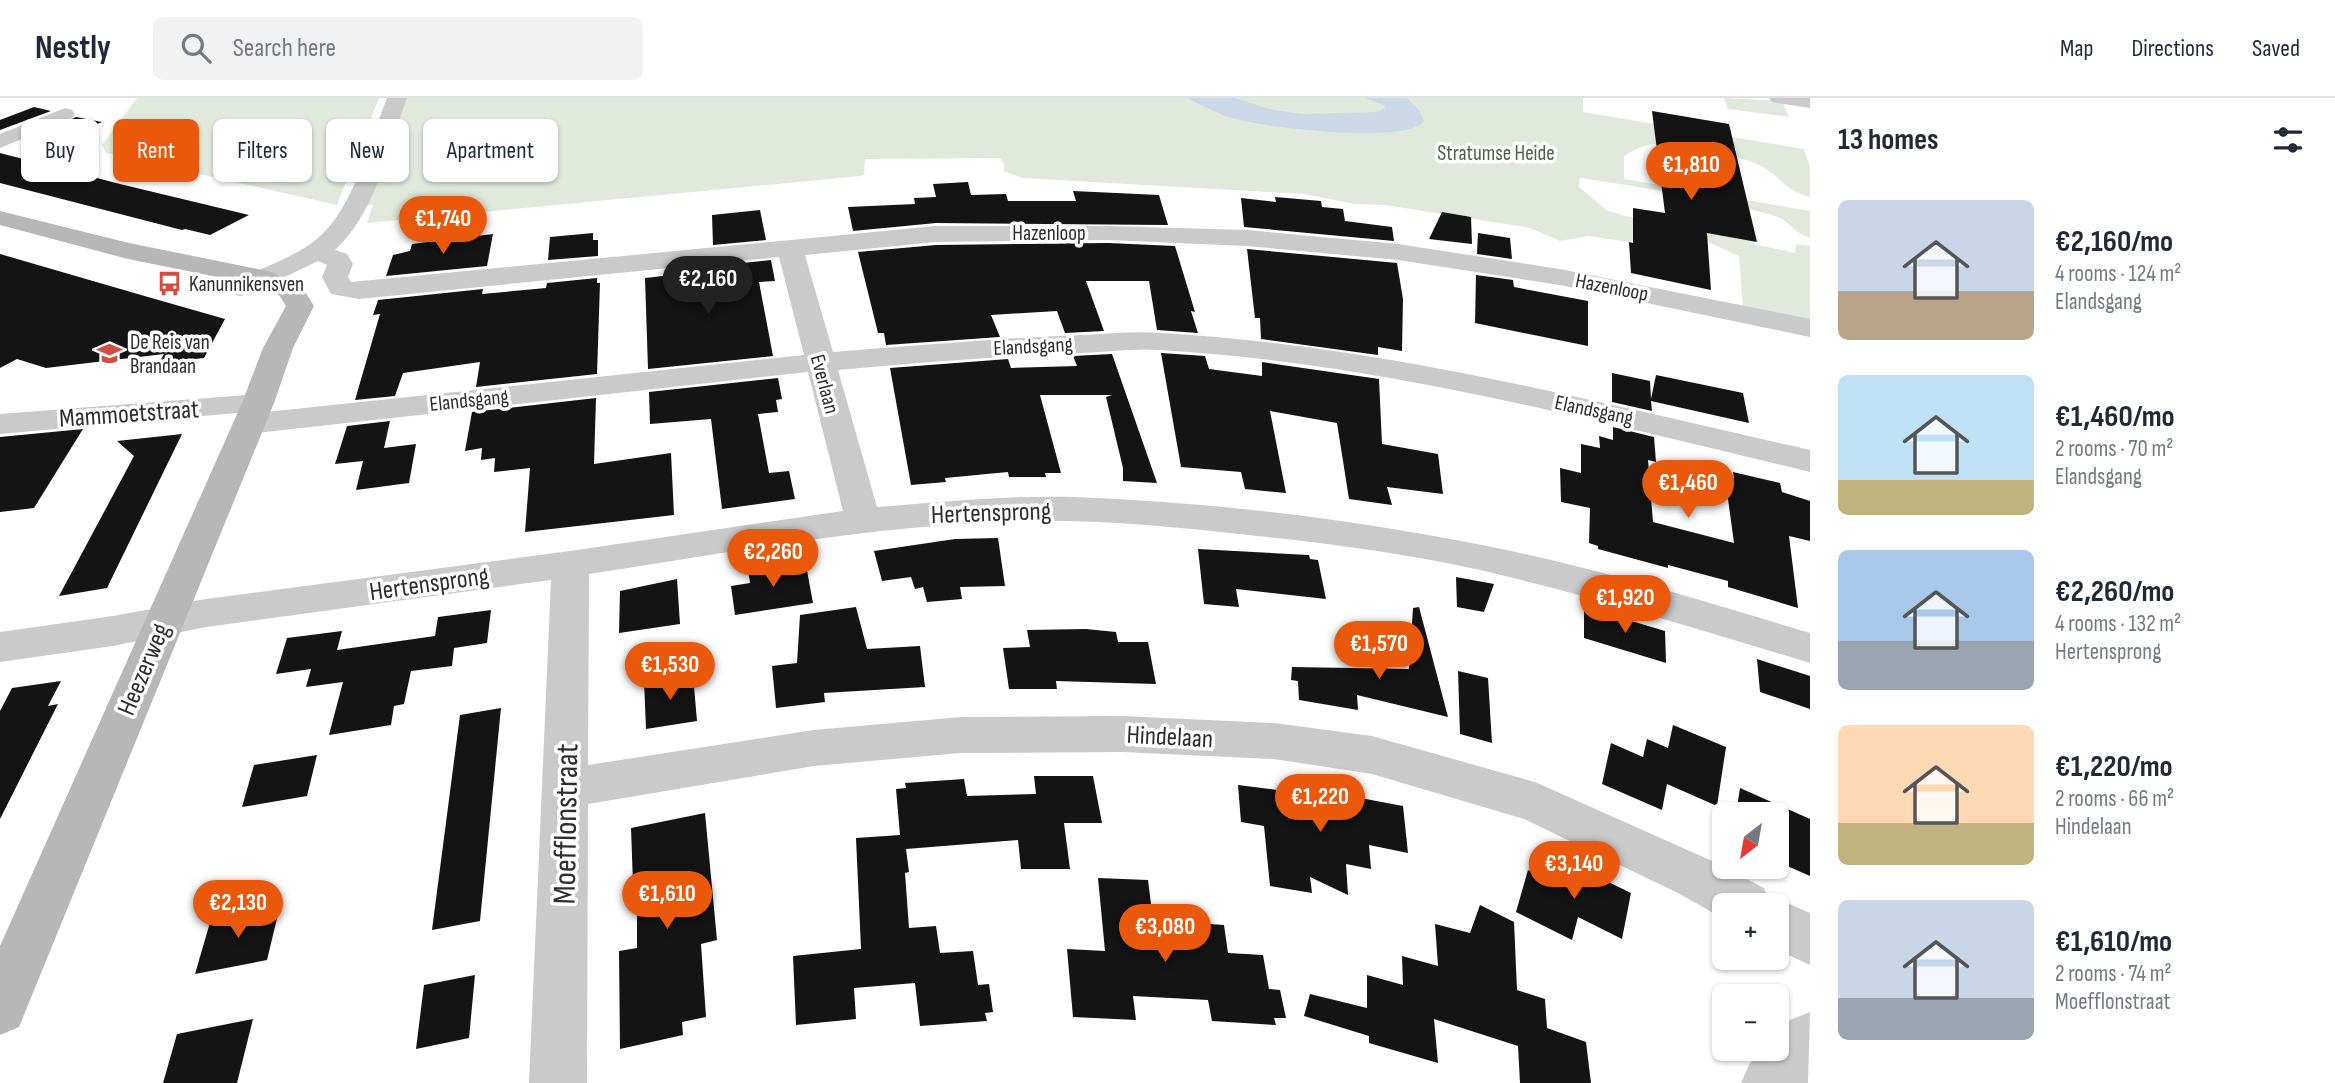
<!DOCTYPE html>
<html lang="en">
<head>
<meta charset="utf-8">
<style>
	:root { --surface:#fff; --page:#f2f2f3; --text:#1f2937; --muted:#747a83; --line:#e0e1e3; --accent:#ea580c }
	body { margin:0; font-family:"Sofia Sans Condensed",sans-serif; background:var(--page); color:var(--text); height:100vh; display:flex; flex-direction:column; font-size:26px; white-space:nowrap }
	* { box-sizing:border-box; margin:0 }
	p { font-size:23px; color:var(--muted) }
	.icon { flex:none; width:38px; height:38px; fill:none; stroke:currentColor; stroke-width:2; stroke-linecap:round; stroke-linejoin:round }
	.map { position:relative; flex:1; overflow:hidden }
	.side { display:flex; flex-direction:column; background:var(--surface); width:525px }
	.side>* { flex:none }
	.guide { position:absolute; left:21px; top:21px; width:665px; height:63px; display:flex; gap:14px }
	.needle { width:46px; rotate:211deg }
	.tools { position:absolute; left:1712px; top:704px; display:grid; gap:14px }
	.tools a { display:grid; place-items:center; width:77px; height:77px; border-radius:10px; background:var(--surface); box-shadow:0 2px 5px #0004; font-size:35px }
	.price { position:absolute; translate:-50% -60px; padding:0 16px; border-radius:24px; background:var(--accent); color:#fff; font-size:23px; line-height:46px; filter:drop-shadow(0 2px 4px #0008) }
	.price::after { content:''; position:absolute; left:50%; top:42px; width:21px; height:16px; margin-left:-10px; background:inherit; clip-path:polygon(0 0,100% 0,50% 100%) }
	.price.selected { background:#222; color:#fff }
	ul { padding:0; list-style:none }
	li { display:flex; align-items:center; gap:21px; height:175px; padding:0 28px }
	li span { display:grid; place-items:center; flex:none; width:196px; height:140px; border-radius:10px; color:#555 }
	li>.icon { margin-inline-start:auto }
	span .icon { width:84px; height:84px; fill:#fffc; stroke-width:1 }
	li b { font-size:30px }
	h2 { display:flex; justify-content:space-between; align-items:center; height:84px; padding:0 28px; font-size:30px }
	.chip { padding:0 24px; border-radius:10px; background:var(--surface); box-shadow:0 2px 5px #0004; font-size:24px; line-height:63px }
	.chip.selected { background:var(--accent); color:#fff }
	header { display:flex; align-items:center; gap:42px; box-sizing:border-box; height:98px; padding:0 35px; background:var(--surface); border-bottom:2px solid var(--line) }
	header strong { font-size:33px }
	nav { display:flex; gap:38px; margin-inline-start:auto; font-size:24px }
	.search { width:490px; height:63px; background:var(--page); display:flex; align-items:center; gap:18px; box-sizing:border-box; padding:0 24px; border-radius:10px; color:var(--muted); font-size:26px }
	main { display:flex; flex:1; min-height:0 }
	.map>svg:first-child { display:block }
	.green { fill:#e1e9dc }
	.water { fill:#cad8e7 }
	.building { fill:#141414 }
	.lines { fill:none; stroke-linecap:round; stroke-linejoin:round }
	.street { fill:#cacaca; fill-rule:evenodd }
	.secondary { fill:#b7b7b7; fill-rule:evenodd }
	.labels { text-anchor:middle; stroke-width:7; stroke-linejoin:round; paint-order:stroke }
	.far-park-label { font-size:21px; fill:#4b6440; stroke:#fff }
	.far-street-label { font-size:21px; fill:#2d2d2d; stroke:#fff }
	.far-poi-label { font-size:21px; fill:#2d2d2d; stroke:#fff; text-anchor:start }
	.street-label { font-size:26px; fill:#2d2d2d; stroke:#fff }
	.near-street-label { font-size:32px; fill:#2d2d2d; stroke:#fff }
</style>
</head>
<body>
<header>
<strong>Nestly</strong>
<div class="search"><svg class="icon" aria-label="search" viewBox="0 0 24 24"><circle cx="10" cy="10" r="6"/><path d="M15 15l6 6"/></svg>Search here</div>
<nav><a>Map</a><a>Directions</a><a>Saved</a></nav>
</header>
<main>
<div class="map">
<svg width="1810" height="985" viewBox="0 0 1810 985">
	<rect width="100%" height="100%" fill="#fff"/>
	<g class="green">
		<path d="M137,0H379L337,107L106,55L102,47Z"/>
		<path d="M401,0H1583V14L1804,51L1810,69V99C1786,93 1784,83 1765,70C1747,58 1677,45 1654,46C1643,47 1634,52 1624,58V81L1810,113V140C1795,136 1790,123 1775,118C1712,99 1645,90 1580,80L1579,89L1608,113L1626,118L1755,141L1754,146L1795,155L1796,146L1810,148V224L1743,210L1739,158L1708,144L1685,152L1588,138L1560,143L1530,130L1385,107L1355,106L1304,96L1022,80L1004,73V66L1000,60L865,61L864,77L861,78L367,125L373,107H361Z"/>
		<path d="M1724,0L1782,3L1789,19L1728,11Z"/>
	</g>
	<path class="water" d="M1187,0H1235L1273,12L1303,16L1378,14L1385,10L1384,7L1365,0H1407L1419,12L1424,23C1409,47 1260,29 1232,20C1216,15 1201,7 1187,0Z"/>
	<g class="building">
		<path d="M34,9L51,13L0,32V22Z"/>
		<path d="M1652,13L1729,26L1757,144L1707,135L1711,192L1631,175L1629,144L1633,145V110L1665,115Z"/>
		<path d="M76,19L102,24L52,44L32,40Z"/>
		<path d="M0,55L120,86L249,117L210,137L185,131L182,132L0,85Z"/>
		<path d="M968,84L971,97L1006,96L1008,103H1076L1073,93L1159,97L1168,127L936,125L853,133L848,109L915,106L914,100L936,99L933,86Z"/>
		<path d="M1275,99L1321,103L1322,109L1343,111L1345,123L1392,129L1394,143L1244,129L1241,100L1276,104Z"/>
		<path d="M760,112L766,142L713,147L712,117Z"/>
		<path d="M1442,114L1471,119L1472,146L1429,141Z"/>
		<path d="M593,135V142H598V158L548,162L550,139Z"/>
		<path d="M1478,135L1510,140L1512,161L1477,156Z"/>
		<path d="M493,136L487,168L386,178L393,157L410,153L412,146Z"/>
		<path d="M1108,145L1175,148L1195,214L1191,213L1198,235L1157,232L1149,183H1086L1104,233L1065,235L1057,213L991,217L1000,239L886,247L884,235H878L858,154L936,147Z"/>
		<path d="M1247,151L1397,165L1403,201L1402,253L1378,249V257L1261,241L1260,220H1255Z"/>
		<path d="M0,156L148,199L225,221L204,260L159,265L164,256L46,270L17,261L0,270Z"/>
		<path d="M771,162L775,183L759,184L773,258L648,271L645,180L717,172L716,168Z"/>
		<path d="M1476,177L1513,182L1514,189L1588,203V248L1475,225Z"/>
		<path d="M597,180V185H600L597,276L476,289L480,264L403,275L395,298L355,302L380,216L373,217L378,202L483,191L482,196L546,190L547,185Z"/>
		<path d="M1161,255L1205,258L1209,271L1262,278V264L1379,281L1382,346L1438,356L1443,396L1387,389L1392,407L1349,401L1337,325L1270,313L1286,395L1245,391L1241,374L1181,369Z"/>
		<path d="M1112,256L1157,385L1123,383V370L1106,299L1112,297H1040L1061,375H1045L1046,379H1009L1008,374L945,380L946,384L911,387L890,270L1008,261L1011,270L1077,268L1073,258Z"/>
		<path d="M1612,275L1650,283L1651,301L1656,277L1743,295L1749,325L1651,303L1652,313L1612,304Z"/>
		<path d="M778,280L782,301L776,302L778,314L758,316L769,375L789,373L795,401L722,411L711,321L650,326L649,294Z"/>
		<path d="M596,300L594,366L671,355L674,417L525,434L530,370L494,374L495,360L481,362L482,350L465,353L472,314Z"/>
		<path d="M390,323L384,350L416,346L409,385L356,392L363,363L335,366L347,328Z"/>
		<path d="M1613,329L1654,339L1656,364L1648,362L1653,424L1734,445L1725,379L1734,381L1733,374L1780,385L1782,394L1810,403V443L1789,438L1798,510L1728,489V483L1668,467V470L1598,451V448L1589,445L1590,410L1561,404L1560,370L1581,375V346L1600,350L1599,338L1613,342Z"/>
		<path d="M83,331L34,410L0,414V339Z"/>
		<path d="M182,336L107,490L59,498L134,358L117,343Z"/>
		<path d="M998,440L1005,488L960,489L962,501L927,504L923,489L915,491L911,479L882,483L874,453L955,441Z"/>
		<path d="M1198,451L1309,457L1310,461L1318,462L1326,501L1236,491L1239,509L1204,506Z"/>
		<path d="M797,465L798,468L806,467L813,505L735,517L731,488L750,485L748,472Z"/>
		<path d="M1456,479L1494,486L1484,514L1457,509Z"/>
		<path d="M677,481L680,526L619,535L620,493Z"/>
		<path d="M856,509L867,551L920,548L925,589L824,595L825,604L776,610L772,568L797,565L800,517Z"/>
		<path d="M1419,509L1448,619L1357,597L1358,612L1299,602L1298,583L1291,582L1292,569L1409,571L1413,510Z"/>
		<path d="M1584,509L1665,533L1666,565L1584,540Z"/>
		<path d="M491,512L487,545L454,550L452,568L411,573L404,606L394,608L391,627L329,637L343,584L306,589L311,571L276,576L287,540L342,533L337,552L435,538L438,519Z"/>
		<path d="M1086,531L1116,534L1118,544H1148L1156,586L1056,583L1057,591H1009L1003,550L1030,549L1027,532Z"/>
		<path d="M1757,561L1810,578V611L1760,594Z"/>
		<path d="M1458,573L1488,580L1492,645L1460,636Z"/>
		<path d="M693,577L697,623L646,631L644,583Z"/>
		<path d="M61,583L48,608L58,606L0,721V613L12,590Z"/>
		<path d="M501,610L480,823L432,832L460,617Z"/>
		<path d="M1673,627L1726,649L1717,708L1667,686L1662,712L1602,686L1611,645L1643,659L1647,641L1668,650Z"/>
		<path d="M317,657L307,698L242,709L254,667Z"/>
		<path d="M1034,678H1093L1102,725H1064L1070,771H1021L1018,742L906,751L909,774L905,775L909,830L936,828L940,855L973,853L978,887L989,886L993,914L985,915L987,923L920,928L915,885L854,890L856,921L796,927L793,858L861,851L856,740L900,737L896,691L906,690L905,685L964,681L967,698L1036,696Z"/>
		<path d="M1238,687L1340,700L1339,696L1403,708L1408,755L1369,747L1371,771L1346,766L1348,797L1310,779L1312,795L1270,788L1264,728L1241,724Z"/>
		<path d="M1740,690L1810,721V778L1776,763V716H1736Z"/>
		<path d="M705,715L717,842L701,846L706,919L682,924L683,937L620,951L619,853L637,850V786H633L631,730Z"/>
		<path d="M1561,761L1631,795L1622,841L1578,819L1572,842L1516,814L1528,772L1555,785Z"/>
		<path d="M1098,780L1148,782L1153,822L1224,827L1228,855L1263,857L1269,891L1280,892L1286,920H1274L1276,927L1212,923L1208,902L1133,898L1136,922L1073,919L1067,851L1105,853Z"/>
		<path d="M1480,807L1514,824L1517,892L1545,901L1547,930L1586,944L1591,985H1520L1518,948L1434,921L1438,965L1369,945V938L1304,918L1310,896L1367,910V877L1403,887L1402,858L1438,868L1435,826L1470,835Z"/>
		<path d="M280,808L267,862L195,876L211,821Z"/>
		<path d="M475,877L469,940L416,951L424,887Z"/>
		<path d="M253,921L237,985H163L177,936Z"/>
	</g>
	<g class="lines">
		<g class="street">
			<path d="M387,0H407C388,51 376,114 335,152L347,156L353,166L348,179L351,184L936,128H1108L1247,132L1398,146L1560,171L1810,221V239L1560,187L1398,162L1247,148L1108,142L936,144L805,157L833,254C915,248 998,240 1081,237C1107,236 1134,233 1160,235C1381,247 1595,304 1810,352V374C1595,323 1381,265 1160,252C1134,250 1107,254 1081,255C1000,258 919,265 838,272L877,409C942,404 1008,397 1073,399C1208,404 1345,420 1477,446C1590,468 1700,502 1810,535V565C1701,532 1592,498 1480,472C1395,453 1307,443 1221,434C1147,426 1072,420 997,424C860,430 724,455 589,476L588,667L814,632L961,619L1122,618L1274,625L1372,638L1535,684L1712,763L1764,790L1769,802L1776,800L1810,815V867L1776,851V807H1724V821L1678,795L1524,721L1372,676L1274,661L1122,654L961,655L814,668L588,706L587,985H529L551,482L206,529L113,548L0,564V534L113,518L206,501L570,453L843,413L808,274L248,336L237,333L232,326L237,319L248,316L804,257L779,159L359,201L331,196L322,179L327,167L318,163L250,196L240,198L230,196L226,190L230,184C260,171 293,160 317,141C353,112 370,42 387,0Z"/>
			<path d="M1769,0H1810V10L1772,4Z"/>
			<path d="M65,10L72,12L75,16L72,20L0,50V36Z"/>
			<path d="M258,296L269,298L274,305L269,312L0,336V316Z"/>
			<path d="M1810,914L1808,985H1741L1750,965L1764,950H1776V937L1790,922Z"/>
		</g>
		<path class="secondary" d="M0,113L129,145L272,174L302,189L314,208L293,250L274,305L19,929L0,937V848L242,305L263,250L286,208L279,197L257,187L128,161L0,127Z"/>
	</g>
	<defs>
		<symbol id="bus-bare" viewBox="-9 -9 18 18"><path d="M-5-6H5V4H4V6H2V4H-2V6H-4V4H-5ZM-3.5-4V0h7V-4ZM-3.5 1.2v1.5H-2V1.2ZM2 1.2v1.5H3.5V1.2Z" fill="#d24d41" stroke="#fff" stroke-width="2.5" paint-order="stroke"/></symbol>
		<symbol id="school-bare" viewBox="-9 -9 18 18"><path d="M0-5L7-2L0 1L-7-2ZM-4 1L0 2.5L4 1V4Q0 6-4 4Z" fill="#d24d41" stroke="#fff" stroke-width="2.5" paint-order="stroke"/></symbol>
	</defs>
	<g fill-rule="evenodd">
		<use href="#bus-bare" x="152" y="168" width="35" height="35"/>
		<use href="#school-bare" x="92" y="238" width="35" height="35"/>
	</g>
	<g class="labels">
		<g class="far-park-label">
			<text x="1496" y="62">Stratumse Heide</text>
		</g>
		<g class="far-street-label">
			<text x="1049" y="142">Hazenloop</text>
			<text transform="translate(1612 189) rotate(11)" y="7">Hazenloop</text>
			<text transform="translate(1033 248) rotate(-3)" y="7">Elandsgang</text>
			<text transform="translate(825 286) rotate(75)" y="7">Everlaan</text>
			<text transform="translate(469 302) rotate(-6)" y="7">Elandsgang</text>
			<text transform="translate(1594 312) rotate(12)" y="7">Elandsgang</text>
		</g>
		<g class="far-poi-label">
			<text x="189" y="193">Kanunnikensven</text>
			<text x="130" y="251">De Reis van<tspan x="130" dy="24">Brandaan</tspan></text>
		</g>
		<g class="street-label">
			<text transform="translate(129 315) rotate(-4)" y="9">Mammoetstraat</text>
			<text transform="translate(991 414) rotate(-2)" y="9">Hertensprong</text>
			<text transform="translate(429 485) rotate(-8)" y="9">Hertensprong</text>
			<text transform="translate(143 571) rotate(-67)" y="9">Heezerweg</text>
			<text transform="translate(1170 638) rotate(3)" y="9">Hindelaan</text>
		</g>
		<g class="near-street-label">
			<text transform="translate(565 726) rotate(-89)" y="11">Moefflonstraat</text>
		</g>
	</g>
</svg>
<div class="tools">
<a><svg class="needle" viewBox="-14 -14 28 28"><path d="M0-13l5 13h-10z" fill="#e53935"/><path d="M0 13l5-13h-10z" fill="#747a83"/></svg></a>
<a>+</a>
<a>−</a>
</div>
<b class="price" style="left:1691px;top:104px">€1,810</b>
<b class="price" style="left:443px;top:158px">€1,740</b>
<b class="price selected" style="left:708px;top:218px">€2,160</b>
<b class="price" style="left:1688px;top:422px">€1,460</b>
<b class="price" style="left:773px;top:491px">€2,260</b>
<b class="price" style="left:1625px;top:537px">€1,920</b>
<b class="price" style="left:1379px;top:583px">€1,570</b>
<b class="price" style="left:670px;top:604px">€1,530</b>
<b class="price" style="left:1320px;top:736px">€1,220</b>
<b class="price" style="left:1574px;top:803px">€3,140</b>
<b class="price" style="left:667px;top:833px">€1,610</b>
<b class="price" style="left:238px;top:842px">€2,130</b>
<b class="price" style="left:1165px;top:866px">€3,080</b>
<div class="guide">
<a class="chip">Buy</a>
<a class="chip selected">Rent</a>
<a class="chip">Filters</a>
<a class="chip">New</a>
<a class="chip">Apartment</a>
</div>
</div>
<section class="side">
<h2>13 homes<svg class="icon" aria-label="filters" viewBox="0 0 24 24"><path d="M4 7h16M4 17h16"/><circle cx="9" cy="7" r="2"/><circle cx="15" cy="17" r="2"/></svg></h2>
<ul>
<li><span style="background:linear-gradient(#c9d6e8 65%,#b9a48a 0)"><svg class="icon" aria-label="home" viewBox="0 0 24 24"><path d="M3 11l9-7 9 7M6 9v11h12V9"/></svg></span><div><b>€2,160/mo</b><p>4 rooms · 124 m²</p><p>Elandsgang</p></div></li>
<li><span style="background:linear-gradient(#bfe0f5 75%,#c2b280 0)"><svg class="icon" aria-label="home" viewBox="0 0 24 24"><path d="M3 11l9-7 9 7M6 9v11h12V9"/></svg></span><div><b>€1,460/mo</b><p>2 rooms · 70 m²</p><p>Elandsgang</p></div></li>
<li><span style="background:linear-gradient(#a9c7e8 65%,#9aa5b1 0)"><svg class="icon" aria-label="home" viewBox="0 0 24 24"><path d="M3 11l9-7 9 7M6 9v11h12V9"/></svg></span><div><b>€2,260/mo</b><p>4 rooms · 132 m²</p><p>Hertensprong</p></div></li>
<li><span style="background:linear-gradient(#ffd9b3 70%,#c2b280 0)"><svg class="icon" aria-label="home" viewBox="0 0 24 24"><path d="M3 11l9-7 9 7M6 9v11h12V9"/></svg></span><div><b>€1,220/mo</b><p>2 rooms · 66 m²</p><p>Hindelaan</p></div></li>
<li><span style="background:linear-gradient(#c9d6e8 70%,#9aa5b1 0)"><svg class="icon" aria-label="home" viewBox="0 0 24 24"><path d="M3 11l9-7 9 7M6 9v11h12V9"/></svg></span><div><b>€1,610/mo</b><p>2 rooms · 74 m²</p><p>Moefflonstraat</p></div></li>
</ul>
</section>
</main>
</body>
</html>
